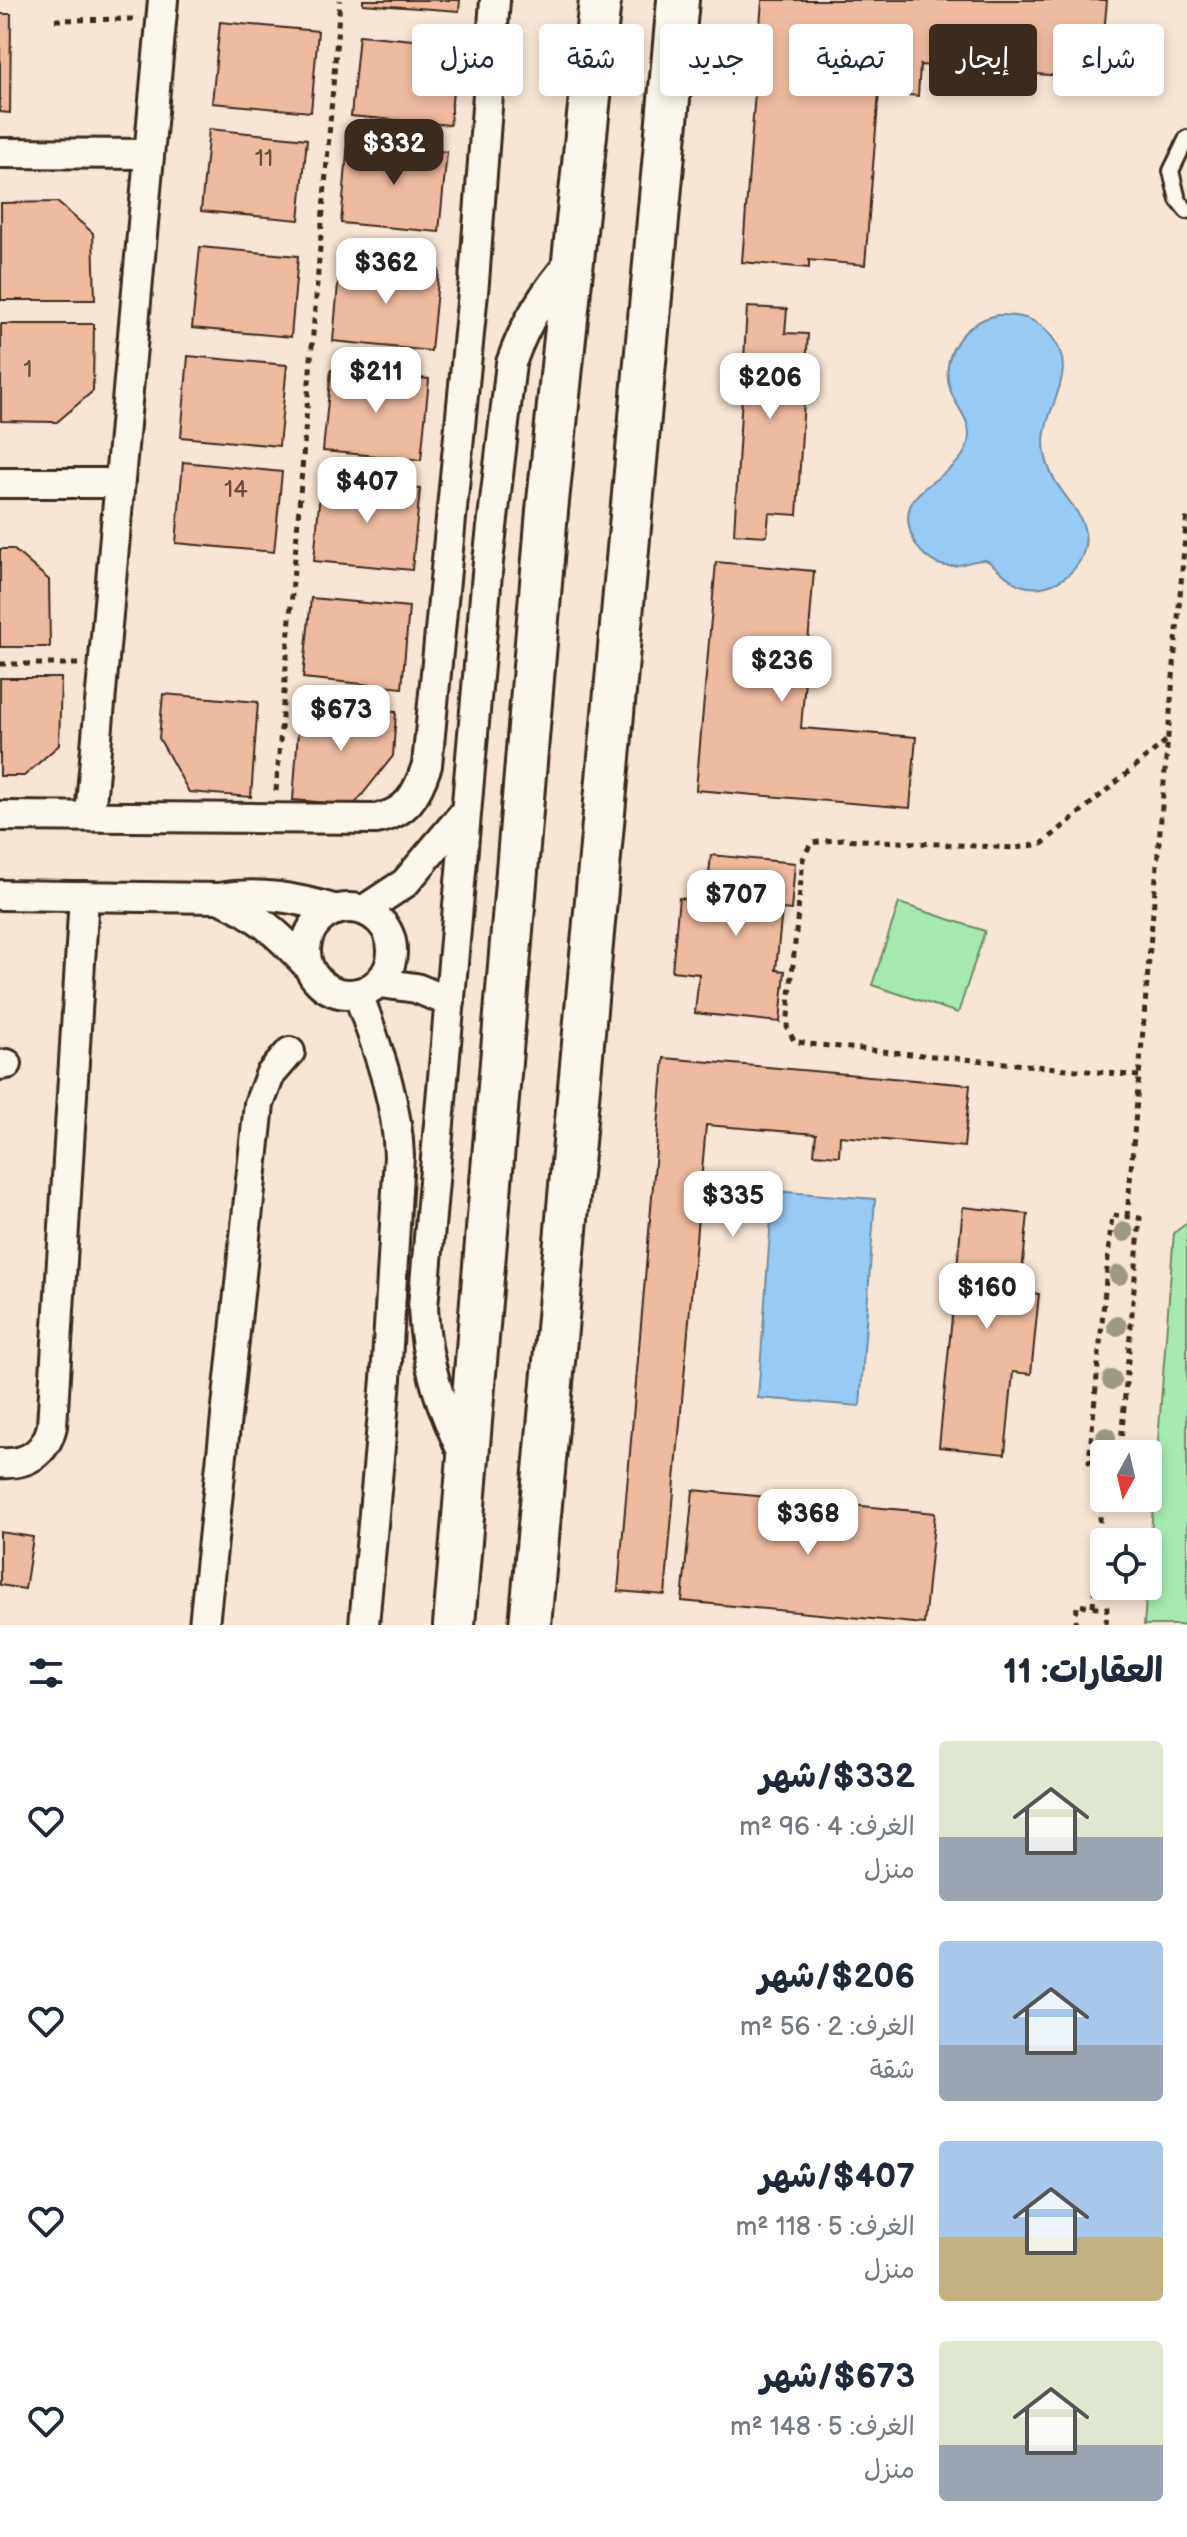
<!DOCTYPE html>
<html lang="ar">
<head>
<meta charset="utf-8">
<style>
	:root { --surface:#fff; --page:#f6f6f7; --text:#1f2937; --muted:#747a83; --accent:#3b2a1e }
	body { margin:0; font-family:"Balsamiq Sans","Playpen Sans Arabic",sans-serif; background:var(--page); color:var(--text); direction:rtl; height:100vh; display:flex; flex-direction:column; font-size:30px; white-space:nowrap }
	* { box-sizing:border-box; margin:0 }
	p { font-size:26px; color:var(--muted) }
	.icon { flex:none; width:44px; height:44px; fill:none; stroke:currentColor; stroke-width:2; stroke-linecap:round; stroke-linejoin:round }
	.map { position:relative; height:1625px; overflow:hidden; direction:ltr }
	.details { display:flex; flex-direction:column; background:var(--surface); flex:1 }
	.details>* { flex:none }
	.hud { position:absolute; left:24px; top:24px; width:1140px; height:72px; direction:rtl; display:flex; gap:16px }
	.needle { width:52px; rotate:188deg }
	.buttons { position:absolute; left:1090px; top:1440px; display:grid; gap:16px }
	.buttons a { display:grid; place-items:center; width:72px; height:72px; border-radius:8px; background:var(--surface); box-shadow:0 4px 12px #0003; font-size:40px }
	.price { position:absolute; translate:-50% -68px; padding:0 18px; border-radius:16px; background:#fff; color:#222; font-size:26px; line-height:52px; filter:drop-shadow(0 2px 4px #0008) }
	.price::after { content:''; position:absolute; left:50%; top:48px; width:24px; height:18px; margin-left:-12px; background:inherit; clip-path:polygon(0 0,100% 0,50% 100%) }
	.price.current { background:var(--accent); color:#fff }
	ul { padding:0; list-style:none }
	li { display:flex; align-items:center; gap:24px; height:200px; padding:0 24px }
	li span { display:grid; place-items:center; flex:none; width:224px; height:160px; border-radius:8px; color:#555 }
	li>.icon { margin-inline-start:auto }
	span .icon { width:96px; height:96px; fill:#fffc; stroke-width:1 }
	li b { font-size:34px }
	h2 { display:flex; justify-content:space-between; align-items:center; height:96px; padding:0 24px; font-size:34px }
	.chip { padding:0 28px; border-radius:8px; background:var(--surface); box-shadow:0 4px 12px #0003; font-size:28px; line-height:72px }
	.chip.current { background:var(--accent); color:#fff }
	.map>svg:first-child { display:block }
	.green { fill:#a6e9b3; stroke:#708a68; stroke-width:2 }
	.water { fill:#97caf4; stroke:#728a9e; stroke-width:2 }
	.building { fill:#efbba0; stroke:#3b2a1e; stroke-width:2 }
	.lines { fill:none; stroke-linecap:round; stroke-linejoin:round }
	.service-casing { stroke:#3b2a1e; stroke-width:20 }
	.minor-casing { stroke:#3b2a1e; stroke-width:34 }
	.secondary-casing { stroke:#3b2a1e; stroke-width:46 }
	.path { stroke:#3b2a1e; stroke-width:5; stroke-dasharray:6 6; stroke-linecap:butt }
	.service { stroke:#fbf7ec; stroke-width:14 }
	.minor { stroke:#fbf7ec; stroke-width:28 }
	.secondary { stroke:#fbf7ec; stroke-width:40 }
	.tree { fill:#9e9985 }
	.labels { text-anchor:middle; stroke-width:7; stroke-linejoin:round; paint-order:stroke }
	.number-label { font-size:24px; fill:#684e3e }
</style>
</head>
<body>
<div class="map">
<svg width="1187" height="1625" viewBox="0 0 1187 1625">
	<rect width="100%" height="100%" fill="#f7e5d5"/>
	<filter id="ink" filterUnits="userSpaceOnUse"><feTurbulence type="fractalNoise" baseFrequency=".0125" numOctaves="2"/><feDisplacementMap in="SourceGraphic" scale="16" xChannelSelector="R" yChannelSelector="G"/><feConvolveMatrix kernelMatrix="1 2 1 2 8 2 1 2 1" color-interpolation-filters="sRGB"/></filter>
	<g filter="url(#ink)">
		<g class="green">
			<path d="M899,903L985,931L958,1013L872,985Z"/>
			<path d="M1187,1223V1625H1144L1173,1245L1174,1233Z"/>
		</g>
		<g class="water">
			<path d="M998,315C1020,315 1038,318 1052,337C1083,378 1037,411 1045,453C1051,489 1076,500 1084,528C1094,564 1054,597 1020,585C1007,580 998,567 986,560C969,559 956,571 938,564C928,560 917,549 913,539C889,483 959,483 968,443C973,421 958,411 951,392C938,357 963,321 998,315Z"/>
			<path d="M773,1191L875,1199L860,1406L758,1398Z"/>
		</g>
		<g class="building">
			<path d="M363,0H460L459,11L363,4Z"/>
			<path d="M762,0H1107L1100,79L920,65L918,96L879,92L865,265L809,260V268L742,262Z"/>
			<path d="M0,14H11L10,113L0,112Z"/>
			<path d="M220,22L318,31L311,112L212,103Z"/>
			<path d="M359,35L457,44L450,125L351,116Z"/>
			<path d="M209,129L307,139L299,220L201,211Z"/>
			<path d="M348,142L447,152L439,232L341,223Z"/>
			<path d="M57,202L93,233L95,300H1V203Z"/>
			<path d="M200,247L298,256L291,337L192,328Z"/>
			<path d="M340,261L439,270L431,351L333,341Z"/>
			<path d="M747,307L787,309L785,333L808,334L797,515L769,513L767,536L734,534Z"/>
			<path d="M1,324H94L93,391L57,422L1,421Z"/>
			<path d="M188,356L287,365L279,446L181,437Z"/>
			<path d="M331,370L429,379L421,460L323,451Z"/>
			<path d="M183,462L282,472L274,552L176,543Z"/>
			<path d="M321,480L420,489L412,570L314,561Z"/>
			<path d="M0,549H13L49,580L50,647H0Z"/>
			<path d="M716,562L814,571L801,728L916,737L910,808L696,790Z"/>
			<path d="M311,598L409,607L402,688L303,678Z"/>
			<path d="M0,678H61L59,745L24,776H0Z"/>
			<path d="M163,694L258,702L251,797L189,792L159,738Z"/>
			<path d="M300,705L396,712L393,756L354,805L293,800Z"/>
			<path d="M711,855L795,863L791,910L782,909L776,970L785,971L780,1022L695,1013L699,974L672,971L679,898L706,901Z"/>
			<path d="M664,1058L970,1085L964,1147L840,1136L839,1156L814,1154L816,1134L706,1125L665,1595L618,1591Z"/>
			<path d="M963,1207L1028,1214L1020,1292L1039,1294L1031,1374L1013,1372L1005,1454L939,1447Z"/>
			<path d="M693,1490L935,1513L924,1624L682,1601Z"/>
			<path d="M0,1532L33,1537L25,1589L0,1585Z"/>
		</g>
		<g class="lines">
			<defs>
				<path id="service" d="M1187,138L1171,171L1178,200L1187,211"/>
				<g id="minor">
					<path d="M0,153L148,154"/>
					<path d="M0,483H118"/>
					<path d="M90,815L163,0"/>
					<path d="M0,816L376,819C407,813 417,795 427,765L474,282L495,0"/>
					<path d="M0,895L218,898C260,891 296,898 337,910"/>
					<path d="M218,898C256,913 279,935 306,964"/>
					<circle cx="349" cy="951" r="43"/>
					<path d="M364,910L405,883L465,812"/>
					<path d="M380,983L416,988L450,1002"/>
					<path d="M358,993C377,1048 397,1098 399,1156L386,1379L364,1625"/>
					<path d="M0,1065L7,1064"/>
					<path d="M466,1460C442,1409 425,1364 423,1307L488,562L511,363C526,321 545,291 574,258"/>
					<path d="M0,1463C27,1465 46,1453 52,1426L84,896"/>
					<path d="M204,1625L259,1104L270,1075L290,1052"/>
				</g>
				<g id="secondary">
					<path d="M454,1625L547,511L600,0"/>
					<path d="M530,1625L678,0"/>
				</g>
			</defs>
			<use href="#service" class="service-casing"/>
			<use href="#minor" class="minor-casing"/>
			<use href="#secondary" class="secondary-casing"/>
			<g class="path">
				<path d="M55,20L136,19"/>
				<path d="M0,664H78"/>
				<path d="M276,791L340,0"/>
				<path d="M1139,1076L809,1044L794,1041L787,1027L803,859L811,843L842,839L1015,848L1042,844L1167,740"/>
				<path d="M1127,1217L1187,513"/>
				<path d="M1104,1463L1089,1462L1112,1215L1140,1218L1120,1454"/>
				<path d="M1093,1606L1104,1470"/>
				<path d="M1076,1625L1077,1605L1107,1608L1106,1625"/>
			</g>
			<use href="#service" class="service"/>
			<use href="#minor" class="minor"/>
			<use href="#secondary" class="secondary"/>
		</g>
		<g class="tree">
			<circle cx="1124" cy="1232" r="10"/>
			<circle cx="1119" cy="1275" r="10"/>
			<circle cx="1117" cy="1326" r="10"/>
			<circle cx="1112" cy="1380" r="10"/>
			<circle cx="1106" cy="1437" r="10"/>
		</g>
	</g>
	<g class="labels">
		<g class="number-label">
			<text x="264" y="166">11</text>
			<text x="28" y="377">1</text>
			<text x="236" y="497">14</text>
		</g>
	</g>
</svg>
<div class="buttons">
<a><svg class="needle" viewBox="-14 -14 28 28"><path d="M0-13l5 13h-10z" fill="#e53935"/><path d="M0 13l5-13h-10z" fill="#747a83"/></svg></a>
<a><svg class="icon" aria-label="locate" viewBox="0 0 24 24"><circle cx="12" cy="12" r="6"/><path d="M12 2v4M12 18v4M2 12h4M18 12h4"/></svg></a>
</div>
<b class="price current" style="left:394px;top:187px">$332</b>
<b class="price" style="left:386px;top:306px">$362</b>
<b class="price" style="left:376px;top:415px">$211</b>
<b class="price" style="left:770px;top:421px">$206</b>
<b class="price" style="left:367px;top:525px">$407</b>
<b class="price" style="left:782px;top:704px">$236</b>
<b class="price" style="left:341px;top:753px">$673</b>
<b class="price" style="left:736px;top:938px">$707</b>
<b class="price" style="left:733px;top:1239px">$335</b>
<b class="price" style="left:987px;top:1331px">$160</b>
<b class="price" style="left:808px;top:1557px">$368</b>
<div class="hud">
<a class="chip">شراء</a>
<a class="chip current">إيجار</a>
<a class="chip">تصفية</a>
<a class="chip">جديد</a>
<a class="chip">شقة</a>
<a class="chip">منزل</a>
</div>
</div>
<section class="details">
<h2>العقارات: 11<svg class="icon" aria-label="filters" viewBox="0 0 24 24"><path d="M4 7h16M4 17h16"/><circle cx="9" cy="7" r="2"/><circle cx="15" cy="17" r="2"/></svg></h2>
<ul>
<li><span style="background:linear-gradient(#dfe7d0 60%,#9aa5b1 0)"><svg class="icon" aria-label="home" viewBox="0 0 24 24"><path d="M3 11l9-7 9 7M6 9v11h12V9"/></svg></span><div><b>$332/شهر</b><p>الغرف: 4 · 96 m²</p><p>منزل</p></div><svg class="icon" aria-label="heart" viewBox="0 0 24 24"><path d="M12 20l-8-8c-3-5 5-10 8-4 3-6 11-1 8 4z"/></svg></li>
<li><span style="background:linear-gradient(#a9c7e8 65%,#9aa5b1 0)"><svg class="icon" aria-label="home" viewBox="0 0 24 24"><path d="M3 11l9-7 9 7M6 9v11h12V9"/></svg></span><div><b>$206/شهر</b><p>الغرف: 2 · 56 m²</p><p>شقة</p></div><svg class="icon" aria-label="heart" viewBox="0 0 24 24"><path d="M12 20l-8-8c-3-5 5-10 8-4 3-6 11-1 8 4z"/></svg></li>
<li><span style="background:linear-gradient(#a9c7e8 60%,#c2b280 0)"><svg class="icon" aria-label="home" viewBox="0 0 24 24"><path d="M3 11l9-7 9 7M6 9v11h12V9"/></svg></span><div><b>$407/شهر</b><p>الغرف: 5 · 118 m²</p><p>منزل</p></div><svg class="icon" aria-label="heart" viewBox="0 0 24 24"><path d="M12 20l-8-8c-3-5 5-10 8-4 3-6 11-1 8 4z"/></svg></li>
<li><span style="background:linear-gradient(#dfe7d0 65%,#9aa5b1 0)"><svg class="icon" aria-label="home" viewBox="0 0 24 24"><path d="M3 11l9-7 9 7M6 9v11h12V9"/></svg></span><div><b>$673/شهر</b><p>الغرف: 5 · 148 m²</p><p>منزل</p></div><svg class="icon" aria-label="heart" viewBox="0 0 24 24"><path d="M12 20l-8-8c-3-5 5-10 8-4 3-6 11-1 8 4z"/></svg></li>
</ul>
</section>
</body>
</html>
